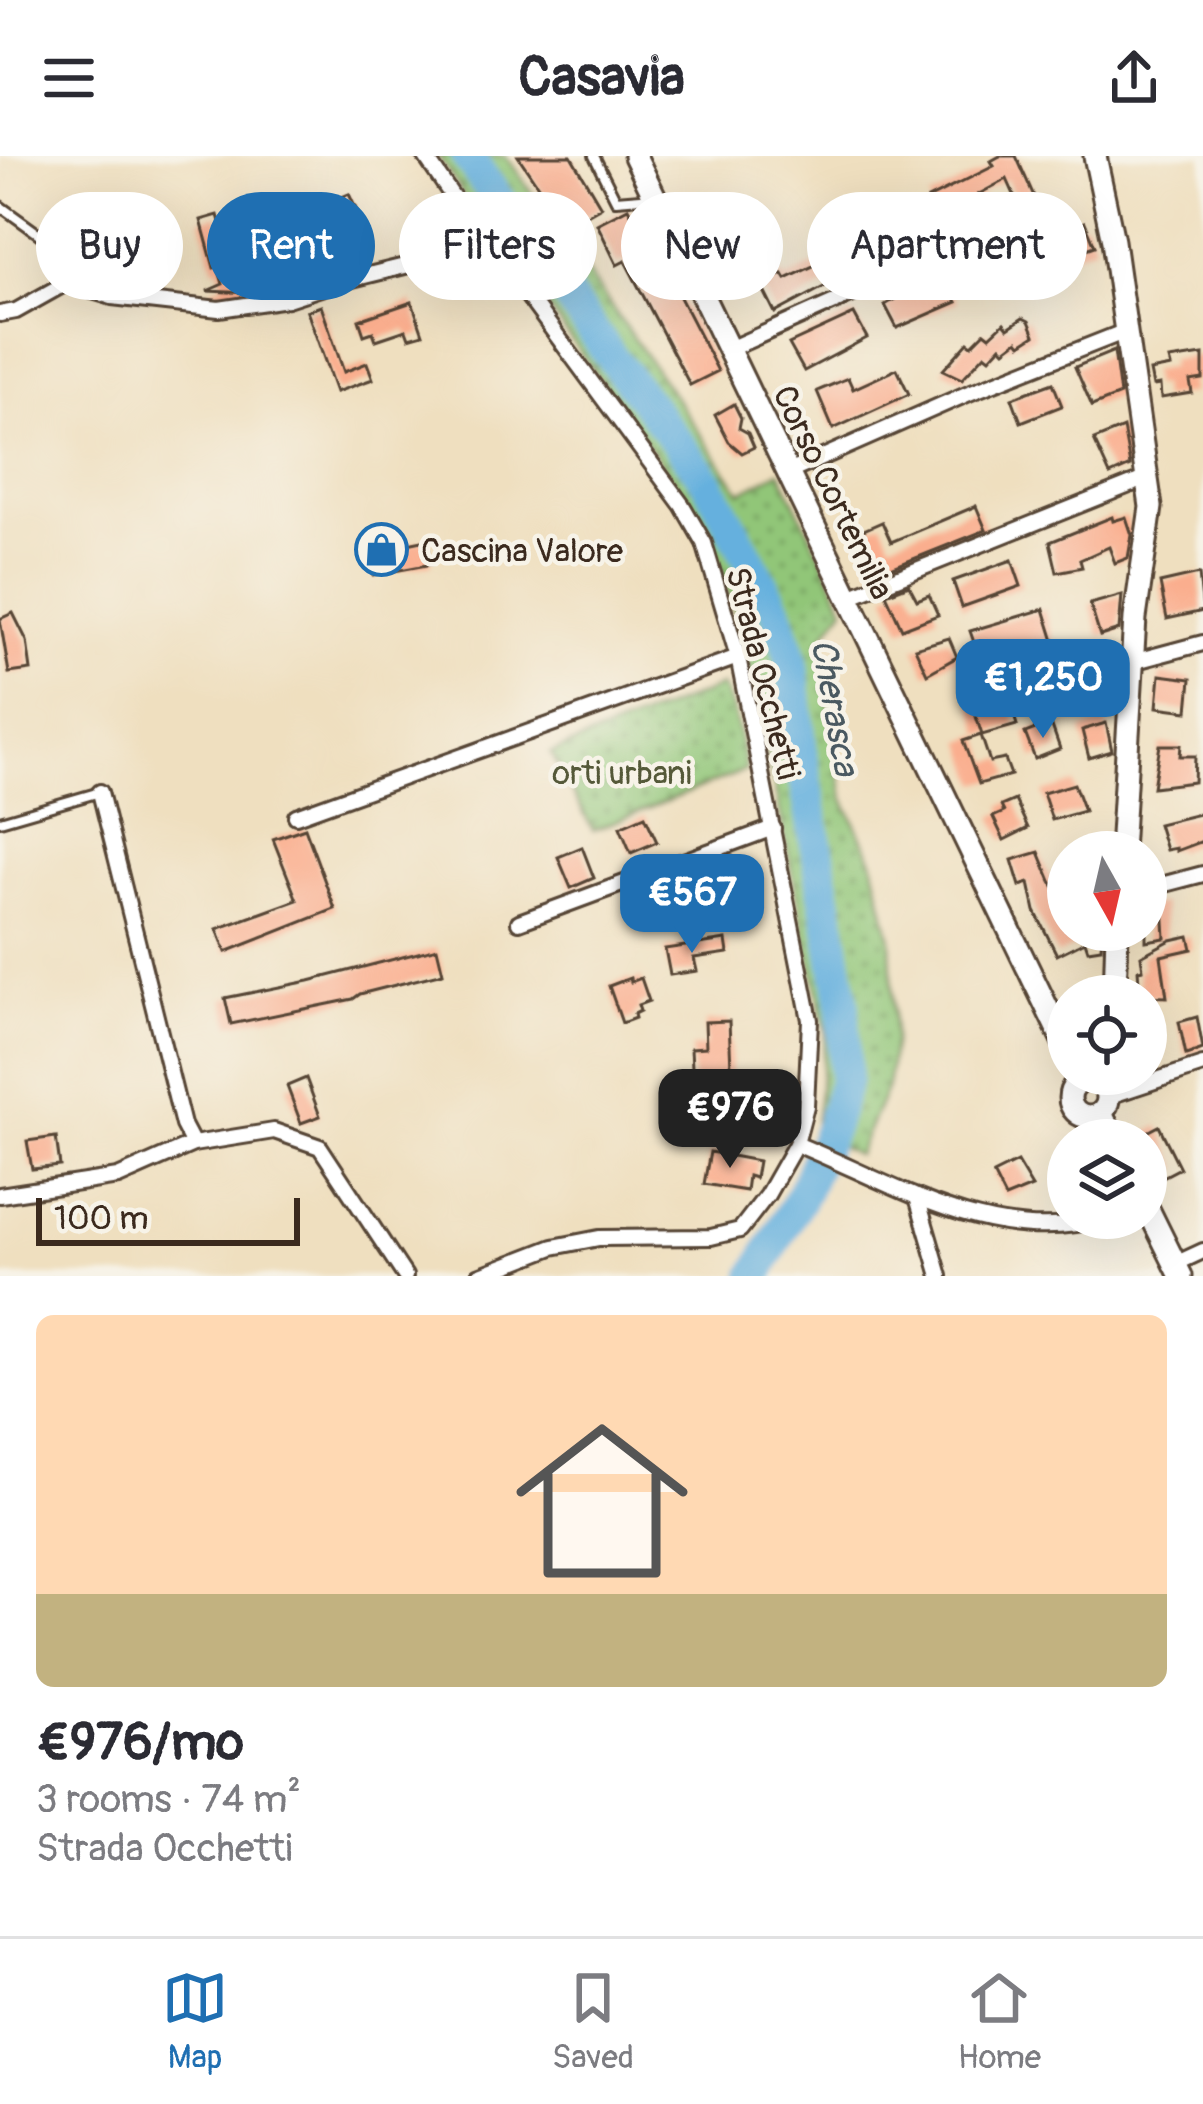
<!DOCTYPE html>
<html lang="en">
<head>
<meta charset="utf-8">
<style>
	:root { --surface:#fff; --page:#f2f2f3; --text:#2b2b33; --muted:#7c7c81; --line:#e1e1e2; --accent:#1f6fb2 }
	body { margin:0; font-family:Pangolin,sans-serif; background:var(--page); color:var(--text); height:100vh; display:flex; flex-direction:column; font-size:45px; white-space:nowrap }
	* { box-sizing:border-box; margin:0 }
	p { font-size:39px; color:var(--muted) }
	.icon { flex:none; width:66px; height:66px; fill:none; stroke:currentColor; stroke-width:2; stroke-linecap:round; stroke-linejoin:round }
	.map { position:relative; height:1120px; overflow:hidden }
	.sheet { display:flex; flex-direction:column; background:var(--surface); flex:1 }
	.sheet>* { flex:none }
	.banner { position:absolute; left:36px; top:36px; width:1131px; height:108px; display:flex; gap:24px }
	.needle { width:78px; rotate:172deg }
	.buttons { position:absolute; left:1047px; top:675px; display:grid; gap:24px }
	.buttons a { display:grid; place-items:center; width:120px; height:120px; border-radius:50%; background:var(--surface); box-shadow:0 12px 48px #0002; font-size:60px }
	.scale { position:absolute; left:36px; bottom:30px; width:264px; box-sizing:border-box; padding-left:12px; border:6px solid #3b2a1e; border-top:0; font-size:33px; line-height:42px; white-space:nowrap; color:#3b2a1e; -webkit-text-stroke:9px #f7f3e8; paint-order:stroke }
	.price { position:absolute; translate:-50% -102px; padding:0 27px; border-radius:24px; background:var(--accent); color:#fff; font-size:39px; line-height:78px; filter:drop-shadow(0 3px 6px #0008) }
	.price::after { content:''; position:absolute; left:50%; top:72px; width:36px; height:27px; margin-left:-18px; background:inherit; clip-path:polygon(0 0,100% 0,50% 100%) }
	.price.selected { background:#222; color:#fff }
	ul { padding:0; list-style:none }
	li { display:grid; align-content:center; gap:24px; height:636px; padding:0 36px }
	li span { display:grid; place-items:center; height:372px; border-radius:18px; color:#555 }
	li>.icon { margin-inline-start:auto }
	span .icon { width:216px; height:216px; fill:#fffc; stroke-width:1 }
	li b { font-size:51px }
	.chip { padding:0 42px; border-radius:54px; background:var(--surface); box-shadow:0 12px 48px #0002; font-size:42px; line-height:108px }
	.chip.selected { background:var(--accent); color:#fff }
	header { display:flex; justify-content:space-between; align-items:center; height:156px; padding:0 36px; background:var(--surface); font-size:54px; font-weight:800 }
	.menu { display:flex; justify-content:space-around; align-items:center; height:168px; border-top:3px solid var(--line); background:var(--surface); font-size:33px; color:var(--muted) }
	.menu a { display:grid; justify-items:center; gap:6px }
	.menu .selected { color:var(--accent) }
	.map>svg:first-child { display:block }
	.grass { fill:url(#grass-dots); stroke:#66784b; stroke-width:3 }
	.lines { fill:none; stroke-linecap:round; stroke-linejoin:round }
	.river { stroke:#65b0de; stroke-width:33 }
	.building { fill:#faae8e }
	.lane-casing { stroke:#564536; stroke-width:14 }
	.street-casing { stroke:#564536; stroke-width:20 }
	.secondary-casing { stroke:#564536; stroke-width:27 }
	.primary-casing { stroke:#564536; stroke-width:27 }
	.lane { stroke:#fff; stroke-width:8 }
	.street { stroke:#fff; stroke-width:14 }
	.secondary { stroke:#fff; stroke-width:21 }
	.primary { stroke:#fff; stroke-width:21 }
	.labels { text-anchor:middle; stroke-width:9; stroke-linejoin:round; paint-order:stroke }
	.street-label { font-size:33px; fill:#3b2a1e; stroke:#f7f3e8 }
	.poi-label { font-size:33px; fill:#3b2a1e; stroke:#f7f3e8; text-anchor:start }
	.park-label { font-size:33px; fill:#555939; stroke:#f7f3e8 }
	.water-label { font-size:36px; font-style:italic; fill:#4a5961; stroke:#f7f3e8 }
</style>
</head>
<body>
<header><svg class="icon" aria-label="menu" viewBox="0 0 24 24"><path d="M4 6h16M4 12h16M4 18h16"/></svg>Casavia<svg class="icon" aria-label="share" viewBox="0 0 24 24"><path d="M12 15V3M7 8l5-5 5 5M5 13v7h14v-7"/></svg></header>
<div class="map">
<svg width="1203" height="1120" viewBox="0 0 1203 1120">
	<defs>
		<pattern id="grass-dots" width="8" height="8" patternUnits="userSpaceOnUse" patternTransform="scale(3)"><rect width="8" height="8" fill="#91c678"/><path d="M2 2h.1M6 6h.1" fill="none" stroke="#78a162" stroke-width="1.8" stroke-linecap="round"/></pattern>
	</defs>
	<rect width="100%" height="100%" fill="#f7f3e8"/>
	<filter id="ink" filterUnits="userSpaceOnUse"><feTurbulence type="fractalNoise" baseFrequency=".00833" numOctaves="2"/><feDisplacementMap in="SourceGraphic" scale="24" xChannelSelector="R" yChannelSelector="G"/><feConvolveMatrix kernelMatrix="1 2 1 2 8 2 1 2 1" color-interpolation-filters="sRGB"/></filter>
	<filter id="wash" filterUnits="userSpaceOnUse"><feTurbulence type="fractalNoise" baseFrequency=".004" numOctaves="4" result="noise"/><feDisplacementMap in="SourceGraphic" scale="48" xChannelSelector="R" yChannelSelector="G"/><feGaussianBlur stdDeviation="2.7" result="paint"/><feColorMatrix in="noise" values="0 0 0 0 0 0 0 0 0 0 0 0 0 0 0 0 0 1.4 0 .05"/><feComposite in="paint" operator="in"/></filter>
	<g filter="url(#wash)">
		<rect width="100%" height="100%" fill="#efdfbf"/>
		<g class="grass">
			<path d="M438,0H506L741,336L780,315L845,451L819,486L844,643L873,705L891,784L894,882L887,931L857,999L814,977L826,876L744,487L712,384L696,354L517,110L501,95Z"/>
			<path d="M722,530L734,557L746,614L593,674L551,597Z"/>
		</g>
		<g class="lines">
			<path class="river" d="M467,0L614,205L707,325L775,451L792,504L801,596L843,847L845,924L831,970L803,1036L756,1120"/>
		</g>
		<g id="blocks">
			<g class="building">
				<path d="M518,0H571L601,51L566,71Z"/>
				<path d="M1000,0H1016L1041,56L1025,63L1007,23L979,38L983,45L942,68L928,43L994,10L991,5Z"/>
				<path d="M349,38L356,53L348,56L359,84L333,95L321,66L331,62L325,48Z"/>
				<path d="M628,52L648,89L640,93L656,122L667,116L718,215L690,229L625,105L617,109L597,68Z"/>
				<path d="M218,59L237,124L287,110L291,126L250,137L207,135L223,128L218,111L214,112L201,64Z"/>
				<path d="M1085,66L1095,90L1070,99L1067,91L1037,102L1031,88Z"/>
				<path d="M865,78L878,102L775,157L761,129L783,118L786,123L846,94L843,89Z"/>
				<path d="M1000,101L1013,126L992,137L977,110Z"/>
				<path d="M944,123L957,146L897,172L885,149L895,143L893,140Z"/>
				<path d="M412,146L423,178L409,182L406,174L376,184L373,176L364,179L359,164Z"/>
				<path d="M321,150L344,216L367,207L373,223L336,236L307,155Z"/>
				<path d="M854,158L867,182L804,215L789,188Z"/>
				<path d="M1023,162L1029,165L1035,179L1021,188L1018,184L1005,194L1001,190L990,202L985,198L962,223L943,214L968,186L972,189L985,176L990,180L1004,167L1008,172Z"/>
				<path d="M1114,195L1120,239L1092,250L1075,211Z"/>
				<path d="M1203,199V223L1190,225L1192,237L1161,242L1160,229L1153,230L1150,215L1171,211L1169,204Z"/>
				<path d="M897,213L909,238L833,273L817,235L848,222L853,233Z"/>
				<path d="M1053,227L1062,250L1021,266L1012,242Z"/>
				<path d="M734,248L741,262L739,272L748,277L754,291L742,297L729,286L715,259Z"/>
				<path d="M1123,272L1130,310L1110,319L1094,284Z"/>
				<path d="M976,350L986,374L876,418L857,377L882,366L891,386Z"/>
				<path d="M1112,361L1113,365L1126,361L1132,379L1128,402L1115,407L1109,391L1080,404L1082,411L1057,416L1050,386Z"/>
				<path d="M427,384L432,408L373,419L369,396Z"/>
				<path d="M1012,404L1021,430L962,451L953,425Z"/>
				<path d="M1199,418L1203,455L1167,463L1160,427Z"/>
				<path d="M909,429L917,444L929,439L938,459L902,473L886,438Z"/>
				<path d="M1122,439L1119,474L1100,480L1090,448Z"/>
				<path d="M1044,453L1054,485L992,506L988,492L977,495L970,475Z"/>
				<path d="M13,457L27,485L31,514L9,517L0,463Z"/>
				<path d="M949,482L957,501L927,518L915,492Z"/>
				<path d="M1106,503L1113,530L1047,550L1040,528L1047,525L1046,520Z"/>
				<path d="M1000,515L1017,569L982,579L965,527Z"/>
				<path d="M1160,519L1191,523L1188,555L1157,551Z"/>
				<path d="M1051,567L1060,593L1035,603L1025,577Z"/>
				<path d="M1106,567L1112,595L1089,602L1082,574Z"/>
				<path d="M981,579L990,606L1005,603L1011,619L979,628L963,585Z"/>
				<path d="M1160,589H1181L1180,600H1195L1194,626L1153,631Z"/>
				<path d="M1074,628L1084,655L1052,664L1043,637Z"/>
				<path d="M1015,644L1028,672L1004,684L993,661L1004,656L1001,650Z"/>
				<path d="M1203,657V685L1176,695V692L1166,694L1158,668Z"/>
				<path d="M645,660L657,686L631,697L620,671Z"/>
				<path d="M305,672L335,753L226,796L217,773L297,744L273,683Z"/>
				<path d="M582,691L594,722L571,732L558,701Z"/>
				<path d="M1039,696L1051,725L1068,752V774H1082L1085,779L1102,774L1101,792L1088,794L1085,785L1057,799L1035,755L1029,727L1020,730L1012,704Z"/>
				<path d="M655,728L670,767L646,777L632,736Z"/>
				<path d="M1163,748L1165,782L1146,785V750Z"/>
				<path d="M1189,780L1192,793L1161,800L1167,841L1140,840L1138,814L1143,813L1141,800L1171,784Z"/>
				<path d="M726,784L728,797L694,802L697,815L670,819L665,793Z"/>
				<path d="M437,792L443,817L360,838L353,843L231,868L225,842L309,825Z"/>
				<path d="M630,822L631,826L641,822L649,845L638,849L640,855L634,858L635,862L622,867L609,830Z"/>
				<path d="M1197,861L1203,893L1186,899L1179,866Z"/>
				<path d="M729,865L732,936L703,937L702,931H693L691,892L706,891L705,866Z"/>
				<path d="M306,922L320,960L301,967L287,930Z"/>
				<path d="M1159,970L1180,1012L1161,1022L1146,993V984L1140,980Z"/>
				<path d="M56,981L60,1010L32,1013L27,985Z"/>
				<path d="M710,996L758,1005L755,1022L748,1020L746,1035L704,1028Z"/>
				<path d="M1017,1006L1032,1031L1005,1042L993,1018Z"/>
			</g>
		</g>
	</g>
	<g filter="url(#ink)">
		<use href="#blocks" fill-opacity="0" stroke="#564536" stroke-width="3"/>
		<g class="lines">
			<defs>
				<g id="lane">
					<path d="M594,0L616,44L653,41"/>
					<path d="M0,50L43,81L66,126"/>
					<path d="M0,665L100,636"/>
				</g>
				<g id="street">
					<path d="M425,0L486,90L510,116L682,349L704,387L738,501L810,864L806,950L796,988L767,1039L740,1074L711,1081L599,1082L553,1091L478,1120"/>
					<path d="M0,158L16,155L66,127L112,141L219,153L287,143L336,127L486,90"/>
					<path d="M727,194L994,75"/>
					<path d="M789,316L969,237L1126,175"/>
					<path d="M849,441L1147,322"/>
					<path d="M1132,506L1203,487"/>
					<path d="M100,636L183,969L193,988"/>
					<path d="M296,660L738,501"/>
					<path d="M1146,733L1203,718"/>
					<path d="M519,766L773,672"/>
					<path d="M1109,940L1203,909"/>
					<path d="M796,988C895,1028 994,1094 1105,1062"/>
					<path d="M0,1039L118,1021L193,988L274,975L320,991L405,1120"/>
					<path d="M917,1041L940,1120"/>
					<path d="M1175,1108L1203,1095"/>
				</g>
				<g id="secondary">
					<path d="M1095,0L1113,85L1151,351L1135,462L1121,696"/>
					<path d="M1115,840L1117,774"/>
					<path d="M1101,926L1103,918"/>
				</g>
				<g id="primary">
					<path d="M635,0L1068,895"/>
					<circle cx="1089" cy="942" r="19"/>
					<path d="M1101,957L1114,984"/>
					<path d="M1146,1049L1181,1120"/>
				</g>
			</defs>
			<use href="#lane" class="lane-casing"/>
			<use href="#street" class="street-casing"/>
			<use href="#secondary" class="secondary-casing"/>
			<use href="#primary" class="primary-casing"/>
			<use href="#lane" class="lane"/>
			<use href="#street" class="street"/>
			<use href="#secondary" class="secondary"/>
			<use href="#primary" class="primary"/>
		</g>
	</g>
	<defs>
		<symbol id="shop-ring" viewBox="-11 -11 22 22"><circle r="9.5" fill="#f7f3e8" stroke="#1f6fb2" stroke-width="1.5"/><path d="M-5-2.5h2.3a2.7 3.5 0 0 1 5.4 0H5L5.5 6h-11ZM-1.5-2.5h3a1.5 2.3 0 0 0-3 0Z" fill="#1f6fb2"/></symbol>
	</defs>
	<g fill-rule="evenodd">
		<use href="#shop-ring" x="352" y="364" width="59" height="59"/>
	</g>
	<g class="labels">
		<g class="street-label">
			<text transform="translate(834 336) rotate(64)" y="12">Corso Cortemilia</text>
			<text transform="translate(764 517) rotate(76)" y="12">Strada Occhetti</text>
		</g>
		<g class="poi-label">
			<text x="421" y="406">Cascina Valore</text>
		</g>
		<g class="park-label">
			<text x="622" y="628">orti urbani</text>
		</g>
		<g class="water-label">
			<text transform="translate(836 551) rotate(80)" y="13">Cherasca</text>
		</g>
	</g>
</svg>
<div class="buttons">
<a><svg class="needle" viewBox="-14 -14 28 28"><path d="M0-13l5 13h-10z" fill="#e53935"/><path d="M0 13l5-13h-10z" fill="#7c7c81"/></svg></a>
<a><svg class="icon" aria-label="locate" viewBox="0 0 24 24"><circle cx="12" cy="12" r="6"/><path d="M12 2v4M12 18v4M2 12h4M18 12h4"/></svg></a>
<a><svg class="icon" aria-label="layers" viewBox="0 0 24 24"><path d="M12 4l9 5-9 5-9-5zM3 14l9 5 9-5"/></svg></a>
</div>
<div class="scale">100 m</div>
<b class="price" style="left:1043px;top:585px">€1,250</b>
<b class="price" style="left:692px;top:800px">€567</b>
<b class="price selected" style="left:730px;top:1015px">€976</b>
<div class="banner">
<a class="chip">Buy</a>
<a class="chip selected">Rent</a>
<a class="chip">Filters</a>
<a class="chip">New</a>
<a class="chip">Apartment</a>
</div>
</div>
<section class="sheet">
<ul>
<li><span style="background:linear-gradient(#ffd9b3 75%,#c2b280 0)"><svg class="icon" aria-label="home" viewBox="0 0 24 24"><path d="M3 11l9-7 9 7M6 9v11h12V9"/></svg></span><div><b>€976/mo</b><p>3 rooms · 74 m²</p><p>Strada Occhetti</p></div></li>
</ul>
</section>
<nav class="menu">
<a class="selected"><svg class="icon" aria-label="map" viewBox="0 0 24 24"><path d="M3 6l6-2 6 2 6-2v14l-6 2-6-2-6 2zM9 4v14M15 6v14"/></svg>Map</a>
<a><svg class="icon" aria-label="saved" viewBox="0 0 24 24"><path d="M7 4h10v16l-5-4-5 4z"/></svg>Saved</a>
<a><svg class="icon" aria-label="home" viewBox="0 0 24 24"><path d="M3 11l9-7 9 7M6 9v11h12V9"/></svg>Home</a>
</nav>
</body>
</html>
